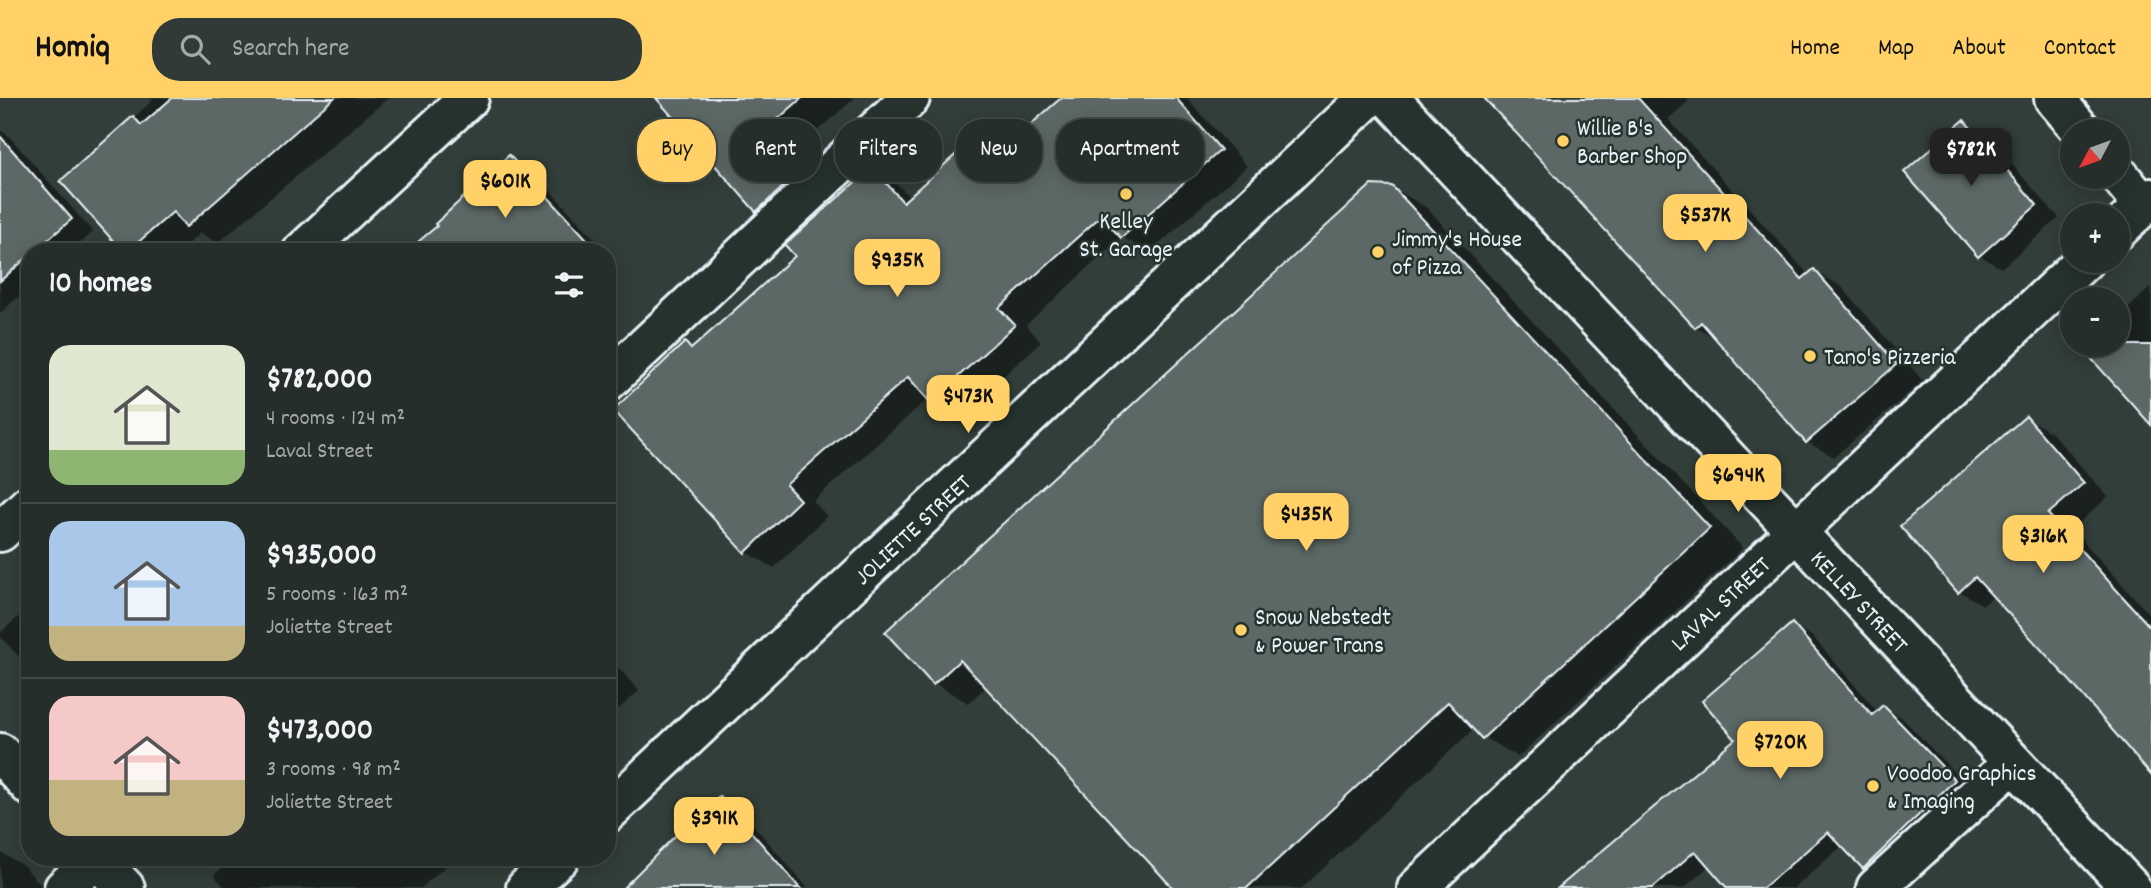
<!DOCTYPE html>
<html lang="en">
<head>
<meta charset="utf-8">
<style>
	:root { --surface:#262e2b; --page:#323a37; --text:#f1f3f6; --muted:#a4a8a9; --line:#424a47; --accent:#ffd166 }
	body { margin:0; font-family:Dekko,sans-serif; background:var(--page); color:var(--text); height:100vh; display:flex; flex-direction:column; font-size:26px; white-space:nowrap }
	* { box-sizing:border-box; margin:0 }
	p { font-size:23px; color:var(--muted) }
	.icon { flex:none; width:38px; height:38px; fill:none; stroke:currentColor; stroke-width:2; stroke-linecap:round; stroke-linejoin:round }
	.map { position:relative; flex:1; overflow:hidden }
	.drawer { position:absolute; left:21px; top:145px; width:595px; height:623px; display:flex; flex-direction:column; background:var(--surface); border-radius:28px; box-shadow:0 4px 18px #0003,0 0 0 2px var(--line) }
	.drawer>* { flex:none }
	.guide { position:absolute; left:637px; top:21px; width:665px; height:63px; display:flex; gap:14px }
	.needle { width:46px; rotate:229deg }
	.tools { position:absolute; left:2060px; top:21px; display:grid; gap:14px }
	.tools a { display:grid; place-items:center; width:70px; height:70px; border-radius:50%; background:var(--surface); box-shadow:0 4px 18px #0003,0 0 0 2px var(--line); font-size:35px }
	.price { position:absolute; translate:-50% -60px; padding:0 16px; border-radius:14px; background:var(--accent); color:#111; font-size:23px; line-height:46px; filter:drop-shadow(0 2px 4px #0008) }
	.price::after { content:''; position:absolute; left:50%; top:42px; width:21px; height:16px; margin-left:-10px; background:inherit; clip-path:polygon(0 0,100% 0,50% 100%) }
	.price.selected { background:#222; color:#fff }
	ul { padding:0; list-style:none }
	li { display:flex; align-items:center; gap:21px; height:175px; padding:0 28px }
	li+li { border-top:2px solid var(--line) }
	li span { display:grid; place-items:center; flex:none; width:196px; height:140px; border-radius:21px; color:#555 }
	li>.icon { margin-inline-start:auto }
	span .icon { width:84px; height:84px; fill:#fffc; stroke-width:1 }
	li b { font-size:30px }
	h2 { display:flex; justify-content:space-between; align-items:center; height:84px; padding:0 28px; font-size:30px }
	.pill { padding:0 24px; border-radius:28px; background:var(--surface); box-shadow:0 4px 18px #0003,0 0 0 2px var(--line); font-size:24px; line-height:63px }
	.pill.selected { background:var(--accent); color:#111 }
	header { display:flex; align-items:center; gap:42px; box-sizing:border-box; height:98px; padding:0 35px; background:var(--accent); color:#111 }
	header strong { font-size:33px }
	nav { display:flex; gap:38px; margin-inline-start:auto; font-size:24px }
	.search { width:490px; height:63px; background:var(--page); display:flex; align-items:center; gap:18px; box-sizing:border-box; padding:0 24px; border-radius:28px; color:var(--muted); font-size:26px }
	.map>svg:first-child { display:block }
	.shadow { fill:#0007 }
	.building { fill:#5c6865; stroke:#e8f1f8; stroke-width:2 }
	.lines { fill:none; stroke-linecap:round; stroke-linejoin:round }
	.minor-casing { stroke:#e8f1f8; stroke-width:44 }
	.minor { stroke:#26332d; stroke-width:38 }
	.poi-dot { fill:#ffd166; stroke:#26332d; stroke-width:2.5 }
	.labels { text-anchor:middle; stroke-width:5; stroke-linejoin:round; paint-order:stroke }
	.poi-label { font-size:24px; fill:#e8f1f8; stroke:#26332d; text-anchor:start }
	.street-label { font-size:24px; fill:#e8f1f8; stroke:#26332d }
</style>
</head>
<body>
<header>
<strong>Homiq</strong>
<div class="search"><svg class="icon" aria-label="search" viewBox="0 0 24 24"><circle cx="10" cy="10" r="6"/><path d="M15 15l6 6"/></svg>Search here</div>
<nav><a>Home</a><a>Map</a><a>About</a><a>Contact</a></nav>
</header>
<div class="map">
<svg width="2151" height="790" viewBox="0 0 2151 790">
	<rect width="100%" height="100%" fill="#323e39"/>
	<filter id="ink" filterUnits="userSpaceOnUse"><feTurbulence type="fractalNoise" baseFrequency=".0143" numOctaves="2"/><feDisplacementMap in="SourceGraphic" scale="14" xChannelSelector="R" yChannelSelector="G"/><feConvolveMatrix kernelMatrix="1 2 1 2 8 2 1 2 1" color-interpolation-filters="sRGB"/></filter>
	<g filter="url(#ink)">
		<g class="shadow">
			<path d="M151,0H388L218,145L200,135L179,154H125L63,84L153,2Z"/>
			<path d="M658,0H855L791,56L819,88L780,126L757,113Z"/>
			<path d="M1064,0H1187L1247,68L1149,155L1122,139L1026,227L1041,244L959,318L929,300L813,403L827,418L774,470L746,454L610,306L622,302L643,282L646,284L685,246L694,251L797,159L872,72L899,88L910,99L963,52L988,66Z"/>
			<path d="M1487,0H1686L1689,3L1668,21L1809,177L1814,173L1841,188L1923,283L1834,359L1807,344L1720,243L1696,229Z"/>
			<path d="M1964,24L1986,37L2059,120L2001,170L1979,157Z"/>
			<path d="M0,32L8,37L93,134L70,154H30V189L0,215Z"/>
			<path d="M509,59L530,71L607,154H409Z"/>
			<path d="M1392,89L1427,110L1743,450L1518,659L1483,639L1475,630L1302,790H1175L987,588L968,605L934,585Z"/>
			<path d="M607,155L612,160L607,165Z"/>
			<path d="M2151,189V324L2084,250L2088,247H2118V220Z"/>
			<path d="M607,231L634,261L607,293Z"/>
			<path d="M2026,320L2051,334L2108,399L2072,431L2151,518V675L1994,498L1983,507L1959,493Z"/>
			<path d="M30,509V571L0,538V535Z"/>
			<path d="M1793,527L1812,538L1878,614L1883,609L1902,620L1973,694L1882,780L1864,769L1843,747L1794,790H1730L1710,767L1684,790H1587L1738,641Z"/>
			<path d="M607,557L639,593L607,621Z"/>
			<path d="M720,701L741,713L808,790H653Z"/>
			<path d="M0,754L24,768L43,790H0Z"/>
			<path d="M234,760H455L421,790H225L214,777Z"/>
		</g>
		<g class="building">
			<path d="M172,0H334L186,129L173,114L127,154H123L60,83L133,18L141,27Z"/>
			<path d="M656,0H802L763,34L798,75L756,114Z"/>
			<path d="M1061,0H1176L1221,52L1121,140L1101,118L999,210L1015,227L930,304L908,279L786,387L800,402L745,455L613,312L685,244L691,251L795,158L785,147L872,69L903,104L963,50L981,70Z"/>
			<path d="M1484,0H1638L1802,181L1814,171L1897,266L1806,345L1701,224L1695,230Z"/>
			<path d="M1964,22L2037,107L1978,159L1904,74Z"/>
			<path d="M0,38L72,121L0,183Z"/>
			<path d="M509,57L599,154H406L437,128L435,126Z"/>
			<path d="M1371,87L1392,88L1710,430L1482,641L1448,604L1247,790H1173L960,562L933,587L885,534Z"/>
			<path d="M2079,247H2151V327Z"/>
			<path d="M2026,318L2084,385L2048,416L2151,530V677L2071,584L1975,479L1958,495L1900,428Z"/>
			<path d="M1792,525L1872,617L1883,607L1955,682L1863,771L1828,734L1763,790H1727L1695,753L1653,790H1558L1735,641L1702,603Z"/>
			<path d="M720,698L800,790H623L675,738Z"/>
		</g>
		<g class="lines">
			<defs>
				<g id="minor">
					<path d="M1389,0L2131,790"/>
					<path d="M2054,0L2082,33"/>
					<path d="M2118,76L2143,107"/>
					<path d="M2118,132L2151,100"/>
					<path d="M302,154L469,0"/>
					<path d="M607,284L910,0"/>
					<path d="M0,434L30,406"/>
					<path d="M0,655L30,688"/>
					<path d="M607,715L1368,0"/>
					<path d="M96,760L125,790"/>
					<path d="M64,790L97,760"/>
					<path d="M526,790L559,760"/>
					<path d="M1417,790L2084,163"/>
					<path d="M1876,790L2013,665"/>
				</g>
			</defs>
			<use href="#minor" class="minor-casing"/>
			<use href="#minor" class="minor"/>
		</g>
	</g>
	<g class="poi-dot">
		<circle cx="1563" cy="43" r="7"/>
		<circle cx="1126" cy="96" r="7"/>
		<circle cx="1378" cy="154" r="7"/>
		<circle cx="1810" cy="258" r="7"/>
		<circle cx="1241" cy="532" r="7"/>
		<circle cx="1873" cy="688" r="7"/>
	</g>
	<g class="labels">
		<g class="poi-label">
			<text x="1577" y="37">Willie B's<tspan x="1577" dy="28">Barber Shop</tspan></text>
			<text x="1126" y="130" text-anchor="middle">Kelley<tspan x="1126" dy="28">St. Garage</tspan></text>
			<text x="1392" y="148">Jimmy's House<tspan x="1392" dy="28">of Pizza</tspan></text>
			<text x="1824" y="266">Tano's Pizzeria</text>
			<text x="1255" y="526">Snow Nebstedt<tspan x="1255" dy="28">&amp; Power Trans</tspan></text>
			<text x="1887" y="682">Voodoo Graphics<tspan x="1887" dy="28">&amp; Imaging</tspan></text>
		</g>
		<g class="street-label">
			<text transform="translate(912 431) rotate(-43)" y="8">JOLIETTE STREET</text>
			<text transform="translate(1860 503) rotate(47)" y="8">KELLEY STREET</text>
			<text transform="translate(1720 505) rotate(-43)" y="8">LAVAL STREET</text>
		</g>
	</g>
</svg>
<div class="tools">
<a><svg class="needle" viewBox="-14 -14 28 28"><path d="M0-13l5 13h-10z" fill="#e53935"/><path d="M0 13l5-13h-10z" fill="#a4a8a9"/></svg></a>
<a>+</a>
<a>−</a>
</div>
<b class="price selected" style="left:1971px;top:90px">$782K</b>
<b class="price" style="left:505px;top:122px">$601K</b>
<b class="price" style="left:1705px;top:156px">$537K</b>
<b class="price" style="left:897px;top:201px">$935K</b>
<b class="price" style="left:968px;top:337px">$473K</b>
<b class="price" style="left:1738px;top:416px">$694K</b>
<b class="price" style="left:1306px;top:455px">$435K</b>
<b class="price" style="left:2043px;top:477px">$316K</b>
<b class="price" style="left:1780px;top:683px">$720K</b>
<b class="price" style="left:714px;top:759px">$391K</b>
<div class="guide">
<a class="pill selected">Buy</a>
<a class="pill">Rent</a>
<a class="pill">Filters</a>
<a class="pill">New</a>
<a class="pill">Apartment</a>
</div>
<section class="drawer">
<h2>10 homes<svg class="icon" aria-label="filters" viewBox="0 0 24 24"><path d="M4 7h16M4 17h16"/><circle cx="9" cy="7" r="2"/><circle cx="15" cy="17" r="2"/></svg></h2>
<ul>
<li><span style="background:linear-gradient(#dfe7d0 75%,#8fb573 0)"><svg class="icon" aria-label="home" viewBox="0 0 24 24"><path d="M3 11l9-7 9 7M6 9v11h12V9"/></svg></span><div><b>$782,000</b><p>4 rooms · 124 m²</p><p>Laval Street</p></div></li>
<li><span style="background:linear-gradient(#a9c7e8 75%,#c2b280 0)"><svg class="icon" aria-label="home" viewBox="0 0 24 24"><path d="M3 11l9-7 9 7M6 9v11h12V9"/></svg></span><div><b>$935,000</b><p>5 rooms · 163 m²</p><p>Joliette Street</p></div></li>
<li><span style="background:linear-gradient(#f6c9c9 60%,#c2b280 0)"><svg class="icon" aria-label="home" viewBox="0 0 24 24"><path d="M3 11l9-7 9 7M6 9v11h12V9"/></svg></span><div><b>$473,000</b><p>3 rooms · 98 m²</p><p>Joliette Street</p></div></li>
</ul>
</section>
</div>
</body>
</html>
